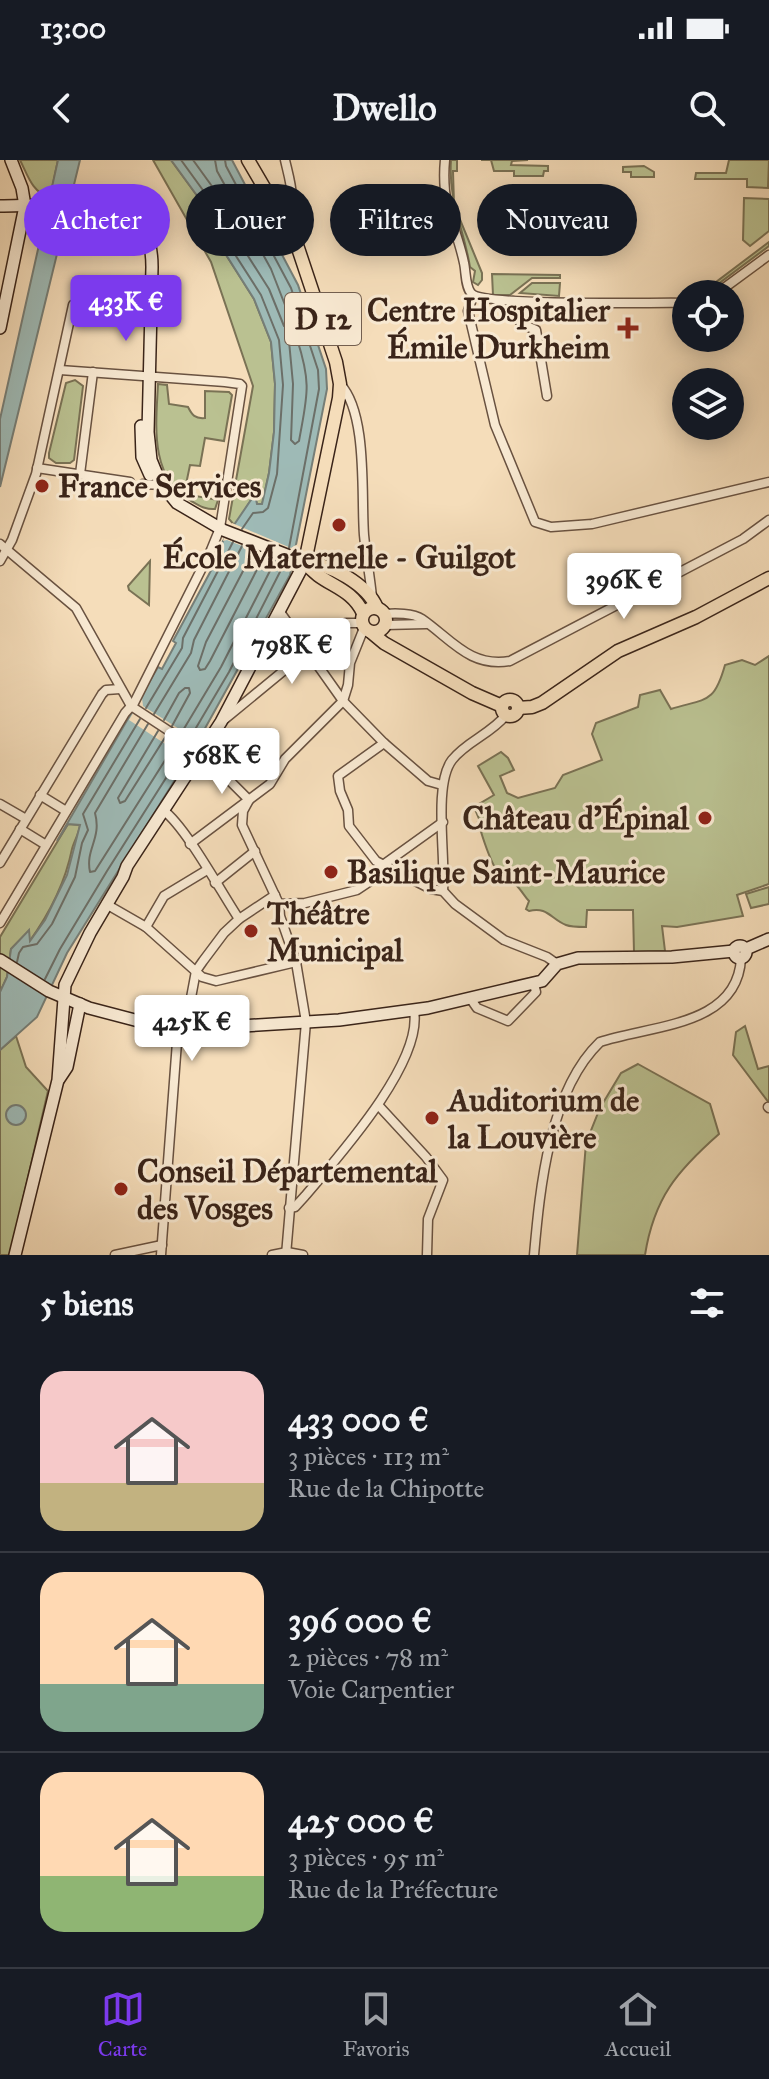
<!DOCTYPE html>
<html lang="fr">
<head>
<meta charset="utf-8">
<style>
	:root { --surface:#171b24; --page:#242831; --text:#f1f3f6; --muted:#9ea1a6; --line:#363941; --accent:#7c3aed }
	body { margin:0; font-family:"IM FELL Great Primer",serif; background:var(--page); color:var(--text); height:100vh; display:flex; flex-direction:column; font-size:30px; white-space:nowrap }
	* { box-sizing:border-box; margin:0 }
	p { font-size:26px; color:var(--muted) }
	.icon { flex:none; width:44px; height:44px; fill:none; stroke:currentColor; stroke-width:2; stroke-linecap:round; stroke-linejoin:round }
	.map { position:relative; height:1095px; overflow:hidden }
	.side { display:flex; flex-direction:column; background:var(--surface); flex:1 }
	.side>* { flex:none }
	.banner { position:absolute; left:24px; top:24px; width:722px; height:72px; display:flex; gap:16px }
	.controls { position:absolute; left:672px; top:120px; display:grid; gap:16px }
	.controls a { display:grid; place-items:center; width:72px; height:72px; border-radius:50%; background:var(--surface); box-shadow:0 4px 20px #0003; font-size:40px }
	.price { position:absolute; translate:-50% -68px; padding:0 18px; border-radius:8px; background:#fff; color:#222; font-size:26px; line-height:52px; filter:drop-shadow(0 2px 4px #0008) }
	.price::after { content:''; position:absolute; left:50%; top:48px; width:24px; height:18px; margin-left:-12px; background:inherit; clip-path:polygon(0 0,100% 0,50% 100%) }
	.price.selected { background:var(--accent); color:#fff }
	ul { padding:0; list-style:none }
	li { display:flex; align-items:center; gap:24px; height:200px; padding:0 40px }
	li+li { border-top:2px solid var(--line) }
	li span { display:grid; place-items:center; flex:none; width:224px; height:160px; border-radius:24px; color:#555 }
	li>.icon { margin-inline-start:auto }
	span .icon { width:96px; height:96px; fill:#fffc; stroke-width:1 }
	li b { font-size:34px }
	h2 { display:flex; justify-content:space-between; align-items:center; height:96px; padding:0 40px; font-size:34px }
	.tag { padding:0 28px; border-radius:36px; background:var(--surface); box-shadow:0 4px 20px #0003; font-size:28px; line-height:72px }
	.tag.selected { background:var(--accent); color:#fff }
	.status { display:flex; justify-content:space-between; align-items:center; height:56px; padding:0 40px; background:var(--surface); direction:ltr }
	.status svg { height:22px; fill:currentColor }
	header { display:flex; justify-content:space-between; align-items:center; height:104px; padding:0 40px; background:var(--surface); font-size:36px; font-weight:800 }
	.dock { display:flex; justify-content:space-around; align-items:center; height:112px; border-top:2px solid var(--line); background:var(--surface); font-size:22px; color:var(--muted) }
	.dock a { display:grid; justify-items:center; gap:4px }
	.dock .selected { color:var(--accent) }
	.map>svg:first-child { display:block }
	.green { fill:#bac191; stroke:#7a7255; stroke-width:2 }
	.water { fill:#9ebab6; stroke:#767e77; stroke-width:2 }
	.pier { fill:#f5ddba }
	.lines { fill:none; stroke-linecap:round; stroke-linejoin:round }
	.shore { stroke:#6c6f68; stroke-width:2 }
	.street-casing { stroke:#695241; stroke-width:11 }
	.secondary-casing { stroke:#3a2419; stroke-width:14 }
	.primary-casing { stroke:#3a2419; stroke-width:15 }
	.street { stroke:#f8e9d2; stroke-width:8 }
	.secondary { stroke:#f8e9d2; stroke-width:11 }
	.primary { stroke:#f5ddba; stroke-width:12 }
	.poi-dot { fill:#8f2418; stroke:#f8e9d2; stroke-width:3 }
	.labels { text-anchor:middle; stroke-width:6; stroke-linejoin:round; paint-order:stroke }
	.shield { fill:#f8e9d2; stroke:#735f50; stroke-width:2 }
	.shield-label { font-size:30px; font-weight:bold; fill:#3a2419 }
	.poi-label { font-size:32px; font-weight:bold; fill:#3a2419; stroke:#f8e9d2; text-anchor:start }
</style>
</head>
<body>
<div class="status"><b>13:00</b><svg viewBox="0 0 49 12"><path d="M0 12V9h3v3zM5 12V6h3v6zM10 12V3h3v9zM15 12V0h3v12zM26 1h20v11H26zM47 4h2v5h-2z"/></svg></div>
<header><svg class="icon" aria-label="back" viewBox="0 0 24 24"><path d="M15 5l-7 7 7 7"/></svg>Dwello<svg class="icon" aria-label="search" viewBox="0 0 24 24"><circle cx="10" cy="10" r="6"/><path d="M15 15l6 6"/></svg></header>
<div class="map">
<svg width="769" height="1095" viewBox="0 0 769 1095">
	<rect width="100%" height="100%" fill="#f5ddba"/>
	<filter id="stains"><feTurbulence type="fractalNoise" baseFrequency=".0025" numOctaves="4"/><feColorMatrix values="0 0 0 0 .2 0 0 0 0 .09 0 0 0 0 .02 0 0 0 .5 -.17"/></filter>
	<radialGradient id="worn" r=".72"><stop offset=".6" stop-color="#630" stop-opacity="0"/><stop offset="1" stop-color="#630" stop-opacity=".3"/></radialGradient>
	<g class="green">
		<path d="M20,0H58L50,38C32,32 28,16 20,0Z"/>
		<path d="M153,0H171L198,37L211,71L254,139L271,182L275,224L274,272L269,313L262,345L257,344L254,335L235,366L229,359L253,226L211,102Z"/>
		<path d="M451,0H457V11H453L454,45L482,113V120L478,125L473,122L475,111L470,107C464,69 448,41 451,0Z"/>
		<path d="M481,0H528L512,1L511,5L548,6V11H544L543,16H514V11H494L491,0Z"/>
		<path d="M729,0H769L768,28L747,27V19H695L696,13H726Z"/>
		<path d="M644,6L654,12V17H631V12H623V7Z"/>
		<path d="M744,38L769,39V71L750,86L743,80Z"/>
		<path d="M769,82V86L706,133L696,134L704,131Z"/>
		<path d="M492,114L560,115V118H532L510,135H493Z"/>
		<path d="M532,123H560L559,136L520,133Z"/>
		<path d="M75,220L83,226L74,300L70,303H56L49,298V293L66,223Z"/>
		<path d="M158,224L167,225L169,244L188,247C192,255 195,259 205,258V231L229,232L232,235L224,281L205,278L200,306L190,305L184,334L218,340L215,349C205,350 199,345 191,341C149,317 156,265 158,224Z"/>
		<path d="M150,401L149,445L129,430L128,426Z"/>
		<path d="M769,496V724L737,735L743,756L677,767L662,766L665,791L634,792L633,750H587L586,767C580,767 571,767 566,765C551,759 547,746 529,751L526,749L529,741C525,737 522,731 517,726C511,720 502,718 497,711C488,697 483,678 478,662L480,661L474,647L494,635L478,606L501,592L508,598L514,610L500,616L507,633L518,638L555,628L563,615L602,600L592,574L596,563L638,547L640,535L660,530L671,549C707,538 714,544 725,505L742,500L755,505Z"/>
		<path d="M68,664L80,665C79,674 74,681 72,689C65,724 50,753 29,782V771L11,789L7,817L0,832V777Z"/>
		<path d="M769,727V744L751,748L746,734Z"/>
		<path d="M745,866L758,909L769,906V943L733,895L736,872Z"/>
		<path d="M16,876L26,907L48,931L10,1095H0V890Z"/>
		<path d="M638,904L710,944L719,974C677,1011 654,1038 645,1095H577L586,983L600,948L621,913Z"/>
	</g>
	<g class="water">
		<path d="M58,0H80L0,327V259Z"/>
		<path d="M171,0H232L298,125L326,209L327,229L290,415L188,599L67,793L37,857L0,890V832L7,817L11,789L29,770L30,781L45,760L67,715L80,665L68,664L57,681L158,507L162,509L176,483L173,481L214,405L223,381L255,334L257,344H262L269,313L274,272L275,224L271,182L254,139L211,71L198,37Z"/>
		<circle cx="16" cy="955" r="10"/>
	</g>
	<g class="pier">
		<path d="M232,363L291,388L298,384L292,410L288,404L227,380L223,381L226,371Z"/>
		<path d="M142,538L143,546L195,579L201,578L188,599L129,560Z"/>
	</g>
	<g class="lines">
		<g class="shore">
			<path d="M181,0L205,33L218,68L261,135L279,180L283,225L277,314L268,348L263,352L253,353L242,369"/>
			<path d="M193,0L214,29L227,63L269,129L284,166L289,168L292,163L271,109L217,11L215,0"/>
			<path d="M225,0L226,6L291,128L318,210L319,229L289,388"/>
			<path d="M293,177L297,179C312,225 307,236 299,281L295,284L291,280L293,224L289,181Z"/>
			<path d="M254,390L206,482L198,506L200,510L205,509L210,501L265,394"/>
			<path d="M146,548L182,488L183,478L233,382"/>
			<path d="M154,554L191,493L194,480L242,386"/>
			<path d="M164,560L179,533L185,528H189L190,533L172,566"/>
			<path d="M148,564L95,653C102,679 85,689 90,712L95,711L176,583"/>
			<path d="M158,571L118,638L120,643L125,641L166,576"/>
			<path d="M182,572L221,507L276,399"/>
			<path d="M190,578L229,512L285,402"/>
			<path d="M17,802L19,793L23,787L37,784L52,764L75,717L82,683L88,670L83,654L140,559"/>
			<path d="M45,819L60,789L107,711L185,588"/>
		</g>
		<defs>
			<g id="street">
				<path d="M445,0C444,10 444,21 445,31C448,56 459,78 464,103C466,111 465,126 471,133C482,147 658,142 686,143"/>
				<path d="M284,62C299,47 289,18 285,0"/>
				<path d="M716,134L769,95"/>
				<path d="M473,136L468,151L495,265L535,362L551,367L592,364L769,322"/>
				<path d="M513,141C513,159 520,164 536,170L547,236"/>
				<path d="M340,224C368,253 361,336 364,375C366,396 370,416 372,437"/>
				<path d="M37,308L130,322"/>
				<path d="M80,314L93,212"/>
				<path d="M143,324L162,325"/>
				<path d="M0,384L76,448L131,546L201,592L249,640L243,651L242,665L279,744L280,756L296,802L306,862L286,1095"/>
				<path d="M0,401L12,380L36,314L73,145L152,149"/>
				<path d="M280,452L343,541L384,583L428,621L442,625"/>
				<path d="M385,454C395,453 413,453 422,459C451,479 470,508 510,501L743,379L769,360"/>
				<path d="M385,465L426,464"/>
				<path d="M225,559L338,466L346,463H362"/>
				<path d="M384,583L338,616L340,631L348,650L349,666L376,701L431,729L443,731L455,744L504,780L547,797L557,804"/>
				<path d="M40,635L66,651"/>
				<path d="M0,644L26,659"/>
				<path d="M163,650C186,667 221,732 239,759"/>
				<path d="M20,669L46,685"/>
				<path d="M190,684L270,624L285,599L343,541L348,525L350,503L364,468"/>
				<path d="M0,703L102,534L106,530L120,529"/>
				<path d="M215,723L255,691"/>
				<path d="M443,731C446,697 433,625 452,600C467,581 491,574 506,555"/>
				<path d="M106,744L146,767L202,817L216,821L296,802"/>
				<path d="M279,744L305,743L357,730L372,720L383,705L443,662"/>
				<path d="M0,763L125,553L134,543L211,390L220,368L242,226L240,224L225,222L60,210"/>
				<path d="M146,767L164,736L207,710"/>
				<path d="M470,838L477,848L508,861L536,832L534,824"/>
				<path d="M379,946L426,997L443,1020L428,1059L427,1095"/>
				<path d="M768,947L769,948"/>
				<path d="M289,1048L295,1047L305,1036C337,998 423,903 414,851"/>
				<path d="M115,1095L162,1085"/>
				<path d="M161,1095L177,882L179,869L187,859L196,811L203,801L224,773L239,759L275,735"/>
				<path d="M272,1095L287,1092L303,1095"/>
				<path d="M534,1095C540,1028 549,931 600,882C650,865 738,867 741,798"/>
			</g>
			<g id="secondary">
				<path d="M0,46C39,46 118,37 144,71C151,82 152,95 152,107L148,272L151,300L160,322L177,343L223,370L305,402L221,562L127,706L123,717L90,773L65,825L58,920L15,1095"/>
				<path d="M0,168L25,46L22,28L11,0"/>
				<path d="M141,266L142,297L150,315"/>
				<circle cx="740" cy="792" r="6"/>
				<path d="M746,789L769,779"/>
				<path d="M0,800L49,831L89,848L169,869H193L339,860L428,848L542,821L557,804L578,798L672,797L734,791"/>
				<path d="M59,919L67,907L80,844"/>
			</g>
			<g id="primary">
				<path d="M248,0L296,82L336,202L340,224L339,238L305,402"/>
				<path d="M305,402C330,404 367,424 377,448"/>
				<path d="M305,402C322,426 350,425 363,453"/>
				<circle cx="374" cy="460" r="12"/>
				<path d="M372,473L384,483L472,533L502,546"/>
				<circle cx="510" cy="548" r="8"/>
				<path d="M518,548L532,547L542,543L618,491L696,457L769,418"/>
			</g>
		</defs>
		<use href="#street" class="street-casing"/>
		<use href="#secondary" class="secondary-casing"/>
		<use href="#primary" class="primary-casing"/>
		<use href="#street" class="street"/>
		<use href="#secondary" class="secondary"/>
		<use href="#primary" class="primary"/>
	</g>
	<g class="poi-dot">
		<path d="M624 156h8v8h8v8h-8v8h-8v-8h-8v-8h8z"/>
		<circle cx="42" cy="326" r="8"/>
		<circle cx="339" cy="365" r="8"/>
		<circle cx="705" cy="658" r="8"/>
		<circle cx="331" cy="712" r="8"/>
		<circle cx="251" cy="771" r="8"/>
		<circle cx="432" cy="958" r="8"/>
		<circle cx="121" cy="1029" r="8"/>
	</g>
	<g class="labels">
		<rect class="shield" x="285" y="133" width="76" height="52" rx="6"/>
		<g class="shield-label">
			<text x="323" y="169">D 12</text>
		</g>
		<g class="poi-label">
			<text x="610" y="161" text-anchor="end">Centre Hospitalier<tspan x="610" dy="37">Émile Durkheim</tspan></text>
			<text x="58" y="337">France Services</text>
			<text x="339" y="408" text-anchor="middle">École Maternelle - Guilgot</text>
			<text x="689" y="669" text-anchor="end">Château d'Épinal</text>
			<text x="347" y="723">Basilique Saint-Maurice</text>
			<text x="267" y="764">Théâtre<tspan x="267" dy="37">Municipal</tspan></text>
			<text x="448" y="951">Auditorium de<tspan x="448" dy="37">la Louvière</tspan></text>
			<text x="137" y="1022">Conseil Départemental<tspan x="137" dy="37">des Vosges</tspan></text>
		</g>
	</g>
	<rect width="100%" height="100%" filter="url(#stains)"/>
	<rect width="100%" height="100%" fill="url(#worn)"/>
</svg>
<div class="controls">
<a><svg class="icon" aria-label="locate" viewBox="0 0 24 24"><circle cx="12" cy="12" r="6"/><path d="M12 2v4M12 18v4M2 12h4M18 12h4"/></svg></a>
<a><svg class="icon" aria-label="layers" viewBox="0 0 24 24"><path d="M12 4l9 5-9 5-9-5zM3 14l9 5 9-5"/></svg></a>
</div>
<b class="price selected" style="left:126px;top:183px">433K €</b>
<b class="price" style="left:624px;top:461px">396K €</b>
<b class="price" style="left:292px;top:526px">798K €</b>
<b class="price" style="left:222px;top:636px">568K €</b>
<b class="price" style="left:192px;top:903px">425K €</b>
<div class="banner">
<a class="tag selected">Acheter</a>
<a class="tag">Louer</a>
<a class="tag">Filtres</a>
<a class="tag">Nouveau</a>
</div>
</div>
<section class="side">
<h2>5 biens<svg class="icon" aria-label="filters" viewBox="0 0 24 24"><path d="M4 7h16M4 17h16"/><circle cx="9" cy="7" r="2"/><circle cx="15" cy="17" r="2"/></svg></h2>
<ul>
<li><span style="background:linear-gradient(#f6c9c9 70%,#c2b280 0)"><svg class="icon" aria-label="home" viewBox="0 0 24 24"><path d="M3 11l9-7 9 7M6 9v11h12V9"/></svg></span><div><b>433 000 €</b><p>3 pièces · 113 m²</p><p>Rue de la Chipotte</p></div></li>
<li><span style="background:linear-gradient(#ffd9b3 70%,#7fa58c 0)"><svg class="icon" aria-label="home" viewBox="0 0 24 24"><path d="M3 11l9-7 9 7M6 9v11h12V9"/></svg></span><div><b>396 000 €</b><p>2 pièces · 78 m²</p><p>Voie Carpentier</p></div></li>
<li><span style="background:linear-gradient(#ffd9b3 65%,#8fb573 0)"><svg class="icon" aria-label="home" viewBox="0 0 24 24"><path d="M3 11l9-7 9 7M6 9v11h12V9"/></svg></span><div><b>425 000 €</b><p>3 pièces · 95 m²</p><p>Rue de la Préfecture</p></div></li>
</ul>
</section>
<nav class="dock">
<a class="selected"><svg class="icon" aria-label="map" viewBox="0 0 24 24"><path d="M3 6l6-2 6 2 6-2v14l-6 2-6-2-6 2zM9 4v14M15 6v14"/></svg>Carte</a>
<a><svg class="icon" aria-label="saved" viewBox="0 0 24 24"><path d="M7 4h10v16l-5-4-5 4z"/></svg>Favoris</a>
<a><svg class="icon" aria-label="home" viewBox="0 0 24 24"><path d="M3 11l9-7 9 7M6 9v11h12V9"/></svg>Accueil</a>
</nav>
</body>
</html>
